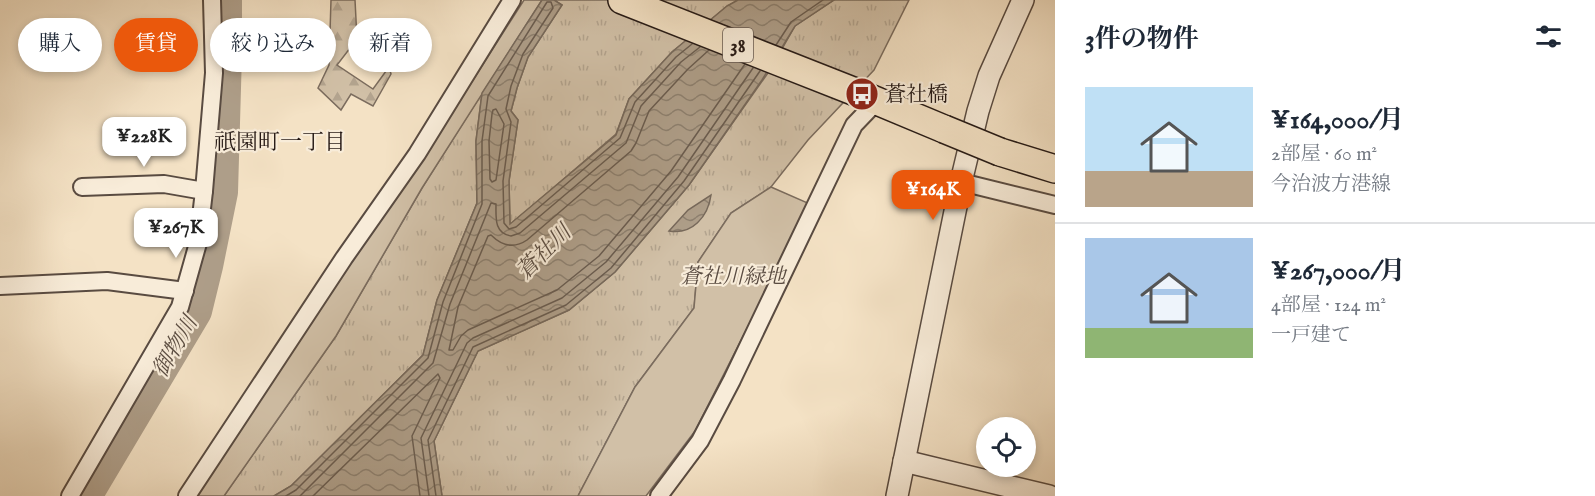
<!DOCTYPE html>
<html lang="ja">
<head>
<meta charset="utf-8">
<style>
	:root { --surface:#fff; --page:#f6f6f7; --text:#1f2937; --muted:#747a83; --line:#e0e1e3; --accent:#ea580c }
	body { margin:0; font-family:"IM FELL English","Noto Serif JP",serif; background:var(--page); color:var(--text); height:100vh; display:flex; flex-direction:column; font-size:22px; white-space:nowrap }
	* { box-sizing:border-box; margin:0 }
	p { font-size:20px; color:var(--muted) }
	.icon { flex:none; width:33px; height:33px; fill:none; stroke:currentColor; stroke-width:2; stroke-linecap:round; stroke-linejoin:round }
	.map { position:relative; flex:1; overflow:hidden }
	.panel { display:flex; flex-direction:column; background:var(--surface); width:540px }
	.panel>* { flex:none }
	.banner { position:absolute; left:18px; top:18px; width:570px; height:54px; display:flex; gap:12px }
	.buttons { position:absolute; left:976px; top:417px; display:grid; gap:12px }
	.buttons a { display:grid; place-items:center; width:60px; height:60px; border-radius:50%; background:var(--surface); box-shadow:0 3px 9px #0003; font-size:30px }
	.price { position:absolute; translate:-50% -51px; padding:0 14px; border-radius:12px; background:#fff; color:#222; font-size:20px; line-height:39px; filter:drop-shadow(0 2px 3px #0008) }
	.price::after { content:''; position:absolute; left:50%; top:36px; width:18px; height:14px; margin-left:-9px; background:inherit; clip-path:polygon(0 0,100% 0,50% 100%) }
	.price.active { background:var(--accent); color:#fff }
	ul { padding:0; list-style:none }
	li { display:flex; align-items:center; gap:18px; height:150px; padding:0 30px }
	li+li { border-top:2px solid var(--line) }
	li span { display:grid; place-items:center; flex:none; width:168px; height:120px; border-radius:0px; color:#555 }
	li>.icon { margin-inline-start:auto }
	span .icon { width:72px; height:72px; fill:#fffc; stroke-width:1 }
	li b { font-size:26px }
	h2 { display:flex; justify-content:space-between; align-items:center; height:72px; padding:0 30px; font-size:26px }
	.pill { padding:0 21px; border-radius:27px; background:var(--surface); box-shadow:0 3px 9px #0003; font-size:21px; line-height:54px }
	.pill.active { background:var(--accent); color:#fff }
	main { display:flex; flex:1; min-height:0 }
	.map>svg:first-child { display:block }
	.grass { fill:url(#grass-tufts); stroke:#7b6c5e; stroke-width:1.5 }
	.forest { fill:url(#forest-firs); stroke:#7b6c5e; stroke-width:1.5 }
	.park { fill:#d1c0a7; stroke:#7b6c5e; stroke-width:1.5 }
	.water { fill:url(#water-waves); stroke:#77695b; stroke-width:1.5 }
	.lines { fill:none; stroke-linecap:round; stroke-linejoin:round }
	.shore { stroke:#6a5c4f; stroke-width:1.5 }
	.river { stroke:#ae9e89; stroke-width:34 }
	.minor-casing { stroke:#594b41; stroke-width:20 }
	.tertiary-casing { stroke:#594b41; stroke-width:24 }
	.primary-casing { stroke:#251915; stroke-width:30 }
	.minor { stroke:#f8ecd9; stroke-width:16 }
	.tertiary { stroke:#f8ecd9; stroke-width:21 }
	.primary { stroke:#f4e2c5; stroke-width:27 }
	.primary-bridge-casing { stroke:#251915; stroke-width:30; stroke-linecap:butt }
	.primary-bridge { stroke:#f4e2c5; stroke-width:27 }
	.labels { text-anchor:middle; stroke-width:4.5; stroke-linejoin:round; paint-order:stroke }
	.shield { fill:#f8ecd9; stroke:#645850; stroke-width:1.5 }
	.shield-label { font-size:20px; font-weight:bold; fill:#251915 }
	.poi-label { font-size:21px; fill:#251915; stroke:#f8ecd9; text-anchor:start }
	.park-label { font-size:21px; font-style:italic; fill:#594b41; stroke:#f8ecd9 }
	.neighbourhood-label { font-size:22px; fill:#251915; stroke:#f8ecd9 }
	.water-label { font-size:22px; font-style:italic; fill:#5c4e43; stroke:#f8ecd9 }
</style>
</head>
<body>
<main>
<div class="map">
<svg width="1055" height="496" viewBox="0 0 1055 496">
	<defs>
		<pattern id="grass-tufts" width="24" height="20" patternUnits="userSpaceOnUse" patternTransform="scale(1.5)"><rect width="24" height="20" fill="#d1c0a7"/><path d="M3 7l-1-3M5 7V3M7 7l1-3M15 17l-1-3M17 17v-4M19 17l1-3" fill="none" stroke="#b3a48f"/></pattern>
		<pattern id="forest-firs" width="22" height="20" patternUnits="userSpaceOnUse" patternTransform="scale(1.5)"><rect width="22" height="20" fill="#d1c0a7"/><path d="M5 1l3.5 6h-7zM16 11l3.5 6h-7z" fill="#b3a48f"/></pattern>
		<pattern id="water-waves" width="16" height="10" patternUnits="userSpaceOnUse" patternTransform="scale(1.5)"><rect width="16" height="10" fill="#ae9e89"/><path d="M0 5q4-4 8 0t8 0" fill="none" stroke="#8d806f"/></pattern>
	</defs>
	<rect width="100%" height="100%" fill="#f4e2c5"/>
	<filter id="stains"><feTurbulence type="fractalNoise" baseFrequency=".00333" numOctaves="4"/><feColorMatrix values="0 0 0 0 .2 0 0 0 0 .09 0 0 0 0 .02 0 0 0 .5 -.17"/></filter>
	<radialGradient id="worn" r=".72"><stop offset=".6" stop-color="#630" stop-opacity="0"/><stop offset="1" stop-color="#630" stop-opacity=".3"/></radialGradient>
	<g class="grass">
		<path d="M554,0H607L693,35L672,52L629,99L616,134L510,225L509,181L518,120L511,111L517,88L528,57L562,5Z"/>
		<path d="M616,0H738L727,6L702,27Z"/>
		<path d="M834,0H909L874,70L808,140L771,187L731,213L698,262L694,308L635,387L578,496H442L434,441L478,351L569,310L615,272L689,185L770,70L795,26Z"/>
		<path d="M482,93L476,141L477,203L437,300L423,355L291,486L274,496H224L336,336L422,188Z"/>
	</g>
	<path class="forest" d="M331,0H355L357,39L337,65L373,89L389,67L391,74L373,106L351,94L341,110L318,88L329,65Z"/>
	<g class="park">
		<path d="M524,0H542L422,188L336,336L224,496H196L311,321L431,146Z"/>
		<path d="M771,187L810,204L695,431L646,496H578L635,387L694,308L698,262L731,213Z"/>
	</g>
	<g class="water">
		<path d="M542,0H554L562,5L528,57L517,88L511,111L518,120L509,181L510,224L616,135L629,99L672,52L727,6L738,0H834L795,26L762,80L689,185L615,272L569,310L478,351L434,441L442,496H274L291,486L423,355L437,300L477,203L476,141L482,93Z"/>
		<path d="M711,195C708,217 692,235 669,231L688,210Z"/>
	</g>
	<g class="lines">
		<g class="shore">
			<path d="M776,45L791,22L823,0"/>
			<path d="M709,50L688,69L649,111L636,143L631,151L527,240C514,249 502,246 491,235L488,236L458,307L449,350H453L461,336L468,330L557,290L599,256L671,171L745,64"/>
			<path d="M496,109L504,124L496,180L492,182L490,179L489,141L492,114L493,110Z"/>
			<path d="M286,496L296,490L428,358L443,302L482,204V141L488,96L547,2H551L553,8L523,54L511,86L506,109L511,122L503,181L504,223L509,229L516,227L620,138L635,102L676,57L692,44"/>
			<path d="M300,496L433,363L450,304L491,203L496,204C496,218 494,233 511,236L520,233L626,143L641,106L681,62L700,47"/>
			<path d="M313,496L438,374L440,378L412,436L420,496"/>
			<path d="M429,496L421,438L467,343L473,338L562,298L606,262L678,177L753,68"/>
			<path d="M436,496L428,440L473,347L566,305L611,268L684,181L760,71"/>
		</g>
		<path class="river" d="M85,496L195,311L206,266L221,192L225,53V0"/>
		<defs>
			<g id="minor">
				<path d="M961,182L1055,205"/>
				<path d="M82,187L164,184L204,191"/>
				<path d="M0,286L107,281L185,291"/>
				<path d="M70,496L180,307L198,243L204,191L214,73L212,0"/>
				<path d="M187,496L344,258L417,154L512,0"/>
				<path d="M659,496L700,441L732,380L854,125L877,101"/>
			</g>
			<g id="tertiary">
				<path d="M904,461L1049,496"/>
				<path d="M897,496L961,182L978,111L989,76L1023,0"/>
			</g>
			<g id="primary">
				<path d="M622,0L853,91L944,129"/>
				<path d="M1000,152L1055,169"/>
			</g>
		</defs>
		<use href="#minor" class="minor-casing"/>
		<use href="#tertiary" class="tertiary-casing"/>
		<use href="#primary" class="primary-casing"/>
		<use href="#minor" class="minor"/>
		<use href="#tertiary" class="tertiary"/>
		<use href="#primary" class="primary"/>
		<defs>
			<path id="primary-bridge" d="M944,129L1000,152"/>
		</defs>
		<use href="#primary-bridge" class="primary-bridge-casing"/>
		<use href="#primary-bridge" class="primary-bridge"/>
	</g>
	<defs>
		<symbol id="bus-disc" viewBox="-11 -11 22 22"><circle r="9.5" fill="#8f2418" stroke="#f8ecd9"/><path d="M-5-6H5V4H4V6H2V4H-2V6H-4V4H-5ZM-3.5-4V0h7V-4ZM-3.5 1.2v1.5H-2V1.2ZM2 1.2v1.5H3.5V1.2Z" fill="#fff"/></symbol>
	</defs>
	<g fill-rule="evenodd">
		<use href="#bus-disc" x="843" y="75" width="38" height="38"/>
	</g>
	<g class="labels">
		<rect class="shield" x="723" y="28" width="30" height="34" rx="4.5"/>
		<g class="shield-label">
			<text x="738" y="52">38</text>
		</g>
		<g class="poi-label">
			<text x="885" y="101">蒼社橋</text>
		</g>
		<g class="park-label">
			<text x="733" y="283">蒼社川緑地</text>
		</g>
		<g class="neighbourhood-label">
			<text x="280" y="149">祇園町一丁目</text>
		</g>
		<g class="water-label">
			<text transform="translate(543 251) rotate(-45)" y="8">蒼社川</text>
			<text transform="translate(174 346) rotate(-60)" y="8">御物川</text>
		</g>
	</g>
	<rect width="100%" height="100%" filter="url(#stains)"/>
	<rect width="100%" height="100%" fill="url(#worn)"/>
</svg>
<div class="buttons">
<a><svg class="icon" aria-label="locate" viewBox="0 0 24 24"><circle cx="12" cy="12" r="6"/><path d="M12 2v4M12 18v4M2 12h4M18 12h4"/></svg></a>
</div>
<b class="price" style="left:144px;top:168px">¥228K</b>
<b class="price active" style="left:933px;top:221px">¥164K</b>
<b class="price" style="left:176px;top:259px">¥267K</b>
<div class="banner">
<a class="pill">購入</a>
<a class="pill active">賃貸</a>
<a class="pill">絞り込み</a>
<a class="pill">新着</a>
</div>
</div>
<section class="panel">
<h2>3件の物件<svg class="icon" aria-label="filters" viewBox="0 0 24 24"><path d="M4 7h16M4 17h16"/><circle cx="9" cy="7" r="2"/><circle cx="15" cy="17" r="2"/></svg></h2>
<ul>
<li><span style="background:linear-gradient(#bfe0f5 70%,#b9a48a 0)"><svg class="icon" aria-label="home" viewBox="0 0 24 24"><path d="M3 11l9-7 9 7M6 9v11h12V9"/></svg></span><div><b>¥164,000/月</b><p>2部屋 · 60 m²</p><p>今治波方港線</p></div></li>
<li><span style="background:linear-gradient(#a9c7e8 75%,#8fb573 0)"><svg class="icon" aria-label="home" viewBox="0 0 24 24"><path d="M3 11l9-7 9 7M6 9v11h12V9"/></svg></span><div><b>¥267,000/月</b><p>4部屋 · 124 m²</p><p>一戸建て</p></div></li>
</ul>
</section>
</main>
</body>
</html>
